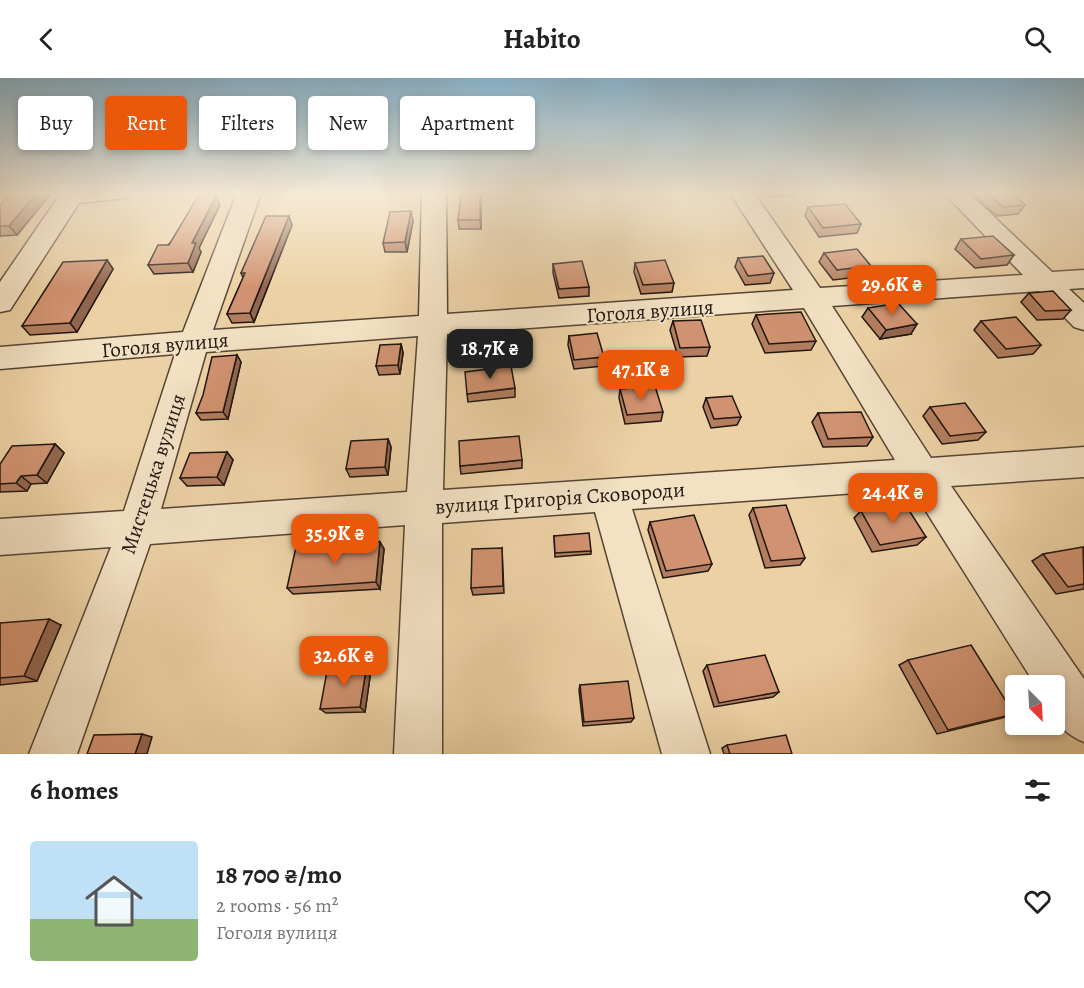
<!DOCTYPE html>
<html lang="en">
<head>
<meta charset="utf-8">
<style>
	:root { --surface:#fff; --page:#f6f6f6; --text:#222; --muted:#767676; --line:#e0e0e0; --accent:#ea580c }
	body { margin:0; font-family:Alegreya,serif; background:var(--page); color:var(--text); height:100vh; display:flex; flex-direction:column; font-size:22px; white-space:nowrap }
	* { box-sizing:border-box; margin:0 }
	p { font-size:20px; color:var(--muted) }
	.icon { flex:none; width:33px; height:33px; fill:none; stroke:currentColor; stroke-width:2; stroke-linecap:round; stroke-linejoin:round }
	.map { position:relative; height:676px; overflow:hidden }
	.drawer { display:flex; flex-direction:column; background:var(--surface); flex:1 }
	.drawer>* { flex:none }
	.top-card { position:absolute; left:18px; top:18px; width:600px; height:54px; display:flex; gap:12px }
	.needle { width:39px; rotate:156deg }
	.controls { position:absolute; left:1005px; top:597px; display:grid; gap:12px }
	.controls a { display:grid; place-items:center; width:60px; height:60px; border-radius:6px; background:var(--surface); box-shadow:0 3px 9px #0003; font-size:30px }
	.price { position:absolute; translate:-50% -51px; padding:0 14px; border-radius:12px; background:var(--accent); color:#fff; font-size:20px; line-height:39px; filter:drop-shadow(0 2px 3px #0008) }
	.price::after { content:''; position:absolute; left:50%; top:36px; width:18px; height:14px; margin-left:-9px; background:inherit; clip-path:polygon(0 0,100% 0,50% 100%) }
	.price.current { background:#222; color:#fff }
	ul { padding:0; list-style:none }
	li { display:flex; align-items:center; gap:18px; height:150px; padding:0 30px }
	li+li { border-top:2px solid var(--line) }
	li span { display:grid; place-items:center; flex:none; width:168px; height:120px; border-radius:6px; color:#555 }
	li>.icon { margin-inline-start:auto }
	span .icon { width:72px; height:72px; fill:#fffc; stroke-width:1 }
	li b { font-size:26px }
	h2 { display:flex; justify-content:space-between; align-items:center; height:72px; padding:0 30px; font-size:26px }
	.tag { padding:0 21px; border-radius:6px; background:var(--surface); box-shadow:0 3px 9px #0003; font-size:21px; line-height:54px }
	.tag.current { background:var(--accent); color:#fff }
	header { display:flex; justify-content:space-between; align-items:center; height:78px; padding:0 30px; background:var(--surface); font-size:27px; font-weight:700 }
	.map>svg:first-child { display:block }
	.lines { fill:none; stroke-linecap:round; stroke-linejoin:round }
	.minor-casing { stroke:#544535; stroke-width:3 }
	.minor { fill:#f3e1c4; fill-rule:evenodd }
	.wall { fill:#b37e60; stroke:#211610; stroke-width:1.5 }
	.shaded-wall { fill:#92664e; stroke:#211610; stroke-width:1.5 }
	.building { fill:#d09270; stroke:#211610; stroke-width:1.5 }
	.labels { text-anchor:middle; stroke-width:4.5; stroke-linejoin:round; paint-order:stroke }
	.street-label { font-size:21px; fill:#211610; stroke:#f3e1c4 }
</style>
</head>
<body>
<header><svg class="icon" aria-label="back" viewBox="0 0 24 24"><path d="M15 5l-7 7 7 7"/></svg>Habito<svg class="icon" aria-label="search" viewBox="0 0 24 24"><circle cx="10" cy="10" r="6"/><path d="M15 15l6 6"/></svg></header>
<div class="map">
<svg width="1084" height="676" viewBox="0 0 1084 676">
	<rect width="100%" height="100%" fill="#ecd1a4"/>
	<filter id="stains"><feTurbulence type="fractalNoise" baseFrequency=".00333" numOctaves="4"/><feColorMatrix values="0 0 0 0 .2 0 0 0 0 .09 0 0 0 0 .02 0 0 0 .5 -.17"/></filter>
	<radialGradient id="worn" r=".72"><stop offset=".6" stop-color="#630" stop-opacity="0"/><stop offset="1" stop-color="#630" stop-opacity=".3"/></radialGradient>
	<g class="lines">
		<defs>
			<g id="minor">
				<path d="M61,115H130L126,120L79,125L10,232L0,234V204Z"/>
				<path d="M237,115H261L213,252L419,238L422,115H446L447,236L793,212L730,115H754L820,210L1023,197L944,115H969L1052,194L1084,192V210L1069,211L1084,225V252L1074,249L1039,213L832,228L931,380L1084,369V399L951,408L1084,601V664C1055,652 1054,637 1054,608H1036L912,411L632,431L710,676H662L595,434L442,445V676H394L405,447L150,466L77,676H29L111,469L0,477V441L124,433L175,276L0,291V269L183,254ZM804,230L895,382L443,412L447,256ZM418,258L407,414L161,431L206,274Z"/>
			</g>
		</defs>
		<use href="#minor" class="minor-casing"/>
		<use href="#minor" class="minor"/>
	</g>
	<g class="wall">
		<path d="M12,115H47L49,118L17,157L0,158V127Z"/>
		<path d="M481,115V151H459L458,142Z"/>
		<path d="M767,115H797L796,117L769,119Z"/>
		<path d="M970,115H1012L1025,127L1018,136L997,138Z"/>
		<path d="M216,118L220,127L199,170L201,174L193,194L154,196L148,187Z"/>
		<path d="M808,129L861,146L857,155L819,159L805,138Z"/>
		<path d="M413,143L407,174H385L383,165Z"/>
		<path d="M292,147L254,244L232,245L227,236L243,200L241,195Z"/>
		<path d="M961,161L1014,177L1007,187L975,190L955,171Z"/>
		<path d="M824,175L871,188L866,198L833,202L819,184Z"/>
		<path d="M738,180L774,195L770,205L745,207L735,189Z"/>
		<path d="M107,182L113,191L77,254L30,257L22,248Z"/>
		<path d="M635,185L674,205L672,214L641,216L634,194Z"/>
		<path d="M553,186L589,209V218L559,220L553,195Z"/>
		<path d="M1029,215L1071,232L1063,241L1037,242L1021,224Z"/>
		<path d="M868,230L911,256L880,261L862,239Z"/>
		<path d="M756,237L816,263L811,272L765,275L752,246Z"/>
		<path d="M673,243L710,269L707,278L678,279L670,252Z"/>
		<path d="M981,243L1041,267L1033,276L998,280L974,252Z"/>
		<path d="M569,258L604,279L603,288L574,291L568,267Z"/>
		<path d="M401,266L403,275L400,296L379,297L376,288Z"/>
		<path d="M237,277L241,284L228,341L201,342L196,335Z"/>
		<path d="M515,310V319L468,324L467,316Z"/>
		<path d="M620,311L663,334L661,343L625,346L619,320Z"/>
		<path d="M706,320L741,339L737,347L711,350L703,329Z"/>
		<path d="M930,329L986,354L978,362L942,366L923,338Z"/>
		<path d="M818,335L873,359L867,368L823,369L812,344Z"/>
		<path d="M388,361L391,369L388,397L350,399L346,391Z"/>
		<path d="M55,366L64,375L47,405L31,406L27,413L0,414V386Z"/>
		<path d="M227,374L233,382L224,407L187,408L180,400Z"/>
		<path d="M522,382V390L461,396L460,388Z"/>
		<path d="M753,430L805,480L800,487L765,490L749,437Z"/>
		<path d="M861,433L926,459L917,467L872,474L854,440Z"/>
		<path d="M650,444L712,486L708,493L663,500L648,452Z"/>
		<path d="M554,458L591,473V476L555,479Z"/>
		<path d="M380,464L384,471L380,511L293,516L287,510Z"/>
		<path d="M502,470L504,515L473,517L471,510Z"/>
		<path d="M1084,470V511L1056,516L1032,483L1043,476Z"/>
		<path d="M0,545L61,547L37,603L0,607Z"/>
		<path d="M908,582L1014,636L1002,640L937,656L899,587Z"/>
		<path d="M367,586L371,592L365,634L326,635L320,631Z"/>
		<path d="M707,587L779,614L773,619L714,629L703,593Z"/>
		<path d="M580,607L634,640L631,644L583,648L579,612Z"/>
		<path d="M727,667L792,676H724L722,670Z"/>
	</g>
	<g class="shaded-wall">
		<path d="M37,115H47L49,118L17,157L9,148Z"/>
		<path d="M480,115H481V151L480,142Z"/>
		<path d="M216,118L220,127L199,170L201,174L193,194L188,185L192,165Z"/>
		<path d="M411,133L413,143L407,174L405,164Z"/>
		<path d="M289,138L292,147L254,244L250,235Z"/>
		<path d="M107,182L113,191L77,254L70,245Z"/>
		<path d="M917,246L911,256L880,261L886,252Z"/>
		<path d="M401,266L403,275L400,296L398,287Z"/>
		<path d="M237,277L241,284L228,341L223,334Z"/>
		<path d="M388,361L391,369L388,397L385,389Z"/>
		<path d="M55,366L64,375L47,405L37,397Z"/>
		<path d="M227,374L233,382L224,407L217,399Z"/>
		<path d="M21,398L31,406L27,413L16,405Z"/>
		<path d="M380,464L384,471L380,511L376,504Z"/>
		<path d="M49,541L61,547L37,603L24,598Z"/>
		<path d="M367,586L371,592L365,634L360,629Z"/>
		<path d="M142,656L152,659L147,676H135Z"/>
	</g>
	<g class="building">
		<path d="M12,115H37L9,148H0V127Z"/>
		<path d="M200,115H210L216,118L192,165H196L188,185L148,187L158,167H169Z"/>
		<path d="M461,115H480V142H458Z"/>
		<path d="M987,115H1012L1025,127L1003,129Z"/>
		<path d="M845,126L861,146L823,150L808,129Z"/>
		<path d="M411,133L405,164L383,165L390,134Z"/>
		<path d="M266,138H289L250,235L227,236L245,195H241Z"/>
		<path d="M993,158L1014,177L981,181L961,161Z"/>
		<path d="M857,171L871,188L837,192L824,175Z"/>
		<path d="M763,178L774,195L748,198L738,180Z"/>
		<path d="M107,182L70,245L22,248L63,184Z"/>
		<path d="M665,182L674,205L643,207L635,185Z"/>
		<path d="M582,183L589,209L559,211L553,186Z"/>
		<path d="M1053,213L1071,232L1045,233L1029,215Z"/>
		<path d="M898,225L917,246L886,252L868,230Z"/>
		<path d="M801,234L816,263L769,266L756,237Z"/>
		<path d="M1016,239L1041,267L1006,271L981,243Z"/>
		<path d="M701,242L710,269L680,270L673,243Z"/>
		<path d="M597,255L604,279L574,282L569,258Z"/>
		<path d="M401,266L398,287L376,288L380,267Z"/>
		<path d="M237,277L223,334L196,335L203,317L212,279Z"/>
		<path d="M511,288L515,310L467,316L465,294Z"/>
		<path d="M655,308L663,334L627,337L620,311Z"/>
		<path d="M732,318L741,339L714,341L706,320Z"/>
		<path d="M965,325L986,354L950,358L930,329Z"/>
		<path d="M861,334L873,359L828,361L818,335Z"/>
		<path d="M519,358L522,382L460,388L459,363Z"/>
		<path d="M388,361L385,389L346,391L351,363Z"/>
		<path d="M55,366L37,397L21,398L16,405L0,406V386L12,368Z"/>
		<path d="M227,374L217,399L180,400L190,375Z"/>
		<path d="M905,426L926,459L880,467L861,433Z"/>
		<path d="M786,427L805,480L771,483L753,430Z"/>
		<path d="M694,437L712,486L666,493L650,444Z"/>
		<path d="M589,455L591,473L555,475L554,458Z"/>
		<path d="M380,464L376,504L287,510L296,469Z"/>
		<path d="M1083,469L1084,506L1068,509L1043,476Z"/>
		<path d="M502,470L503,508L471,510L472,471Z"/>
		<path d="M49,541L24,598L0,600V545Z"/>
		<path d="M971,567L1014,636L948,652L908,582Z"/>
		<path d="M765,577L779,614L719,625L707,587Z"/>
		<path d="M367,586L360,629L320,631L328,588Z"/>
		<path d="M628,603L634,640L584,644L580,607Z"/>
		<path d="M142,656L135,676H87L94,657Z"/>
		<path d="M786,657L792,676H730L727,667Z"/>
	</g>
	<linearGradient id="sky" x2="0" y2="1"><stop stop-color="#88b5cf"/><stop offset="0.55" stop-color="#f6ead6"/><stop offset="1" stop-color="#f6ead6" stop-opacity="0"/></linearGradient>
	<rect width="1084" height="210" fill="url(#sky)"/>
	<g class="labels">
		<g class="street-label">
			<text transform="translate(650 233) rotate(-4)" y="7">Гоголя вулиця</text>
			<text transform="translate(165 267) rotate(-5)" y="7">Гоголя вулиця</text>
			<text transform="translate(153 396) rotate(-72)" y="7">Мистецька вулиця</text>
			<text transform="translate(560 420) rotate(-4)" y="7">вулиця Григорія Сковороди</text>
		</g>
	</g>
	<rect width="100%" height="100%" filter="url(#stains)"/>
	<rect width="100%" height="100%" fill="url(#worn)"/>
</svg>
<div class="controls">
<a><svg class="needle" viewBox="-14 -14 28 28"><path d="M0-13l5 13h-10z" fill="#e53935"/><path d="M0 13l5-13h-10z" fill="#767676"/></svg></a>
</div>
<b class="price" style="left:892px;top:238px">29.6K ₴</b>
<b class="price current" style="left:490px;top:302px">18.7K ₴</b>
<b class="price" style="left:641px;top:323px">47.1K ₴</b>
<b class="price" style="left:893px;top:446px">24.4K ₴</b>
<b class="price" style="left:335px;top:487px">35.9K ₴</b>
<b class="price" style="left:344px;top:609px">32.6K ₴</b>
<div class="top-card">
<a class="tag">Buy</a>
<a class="tag current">Rent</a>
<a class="tag">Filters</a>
<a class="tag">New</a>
<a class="tag">Apartment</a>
</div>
</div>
<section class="drawer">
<h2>6 homes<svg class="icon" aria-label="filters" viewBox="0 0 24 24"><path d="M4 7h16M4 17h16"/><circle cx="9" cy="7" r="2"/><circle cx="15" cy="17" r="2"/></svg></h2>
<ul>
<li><span style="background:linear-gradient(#bfe0f5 65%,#8fb573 0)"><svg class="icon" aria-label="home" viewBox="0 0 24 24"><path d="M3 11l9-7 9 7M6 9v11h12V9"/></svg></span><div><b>18 700 ₴/mo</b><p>2 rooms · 56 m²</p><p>Гоголя вулиця</p></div><svg class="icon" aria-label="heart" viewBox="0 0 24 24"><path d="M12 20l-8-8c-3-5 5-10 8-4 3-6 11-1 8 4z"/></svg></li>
</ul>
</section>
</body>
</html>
